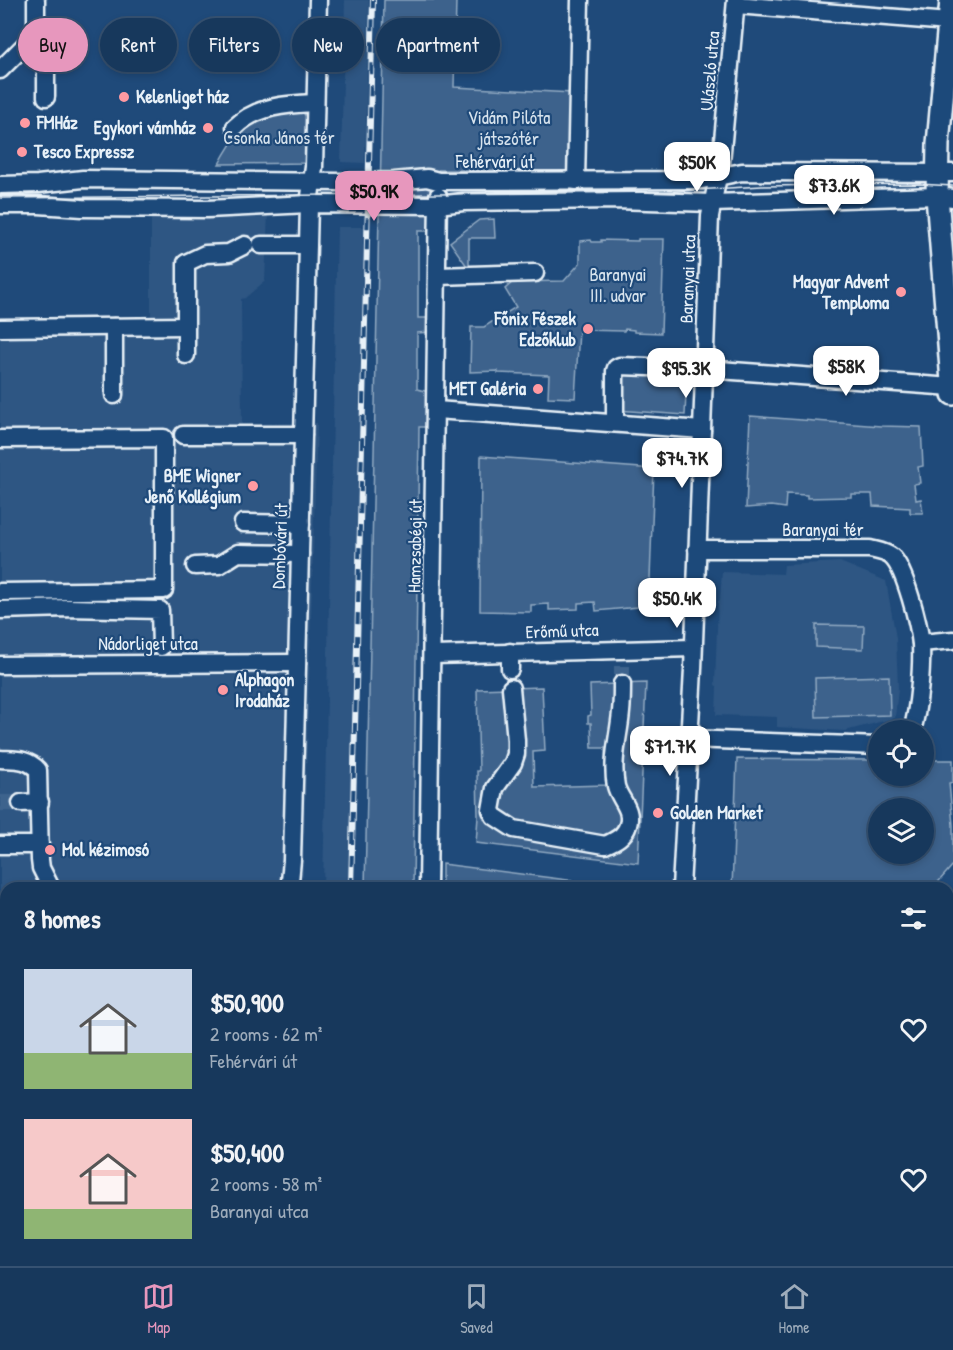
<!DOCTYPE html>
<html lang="en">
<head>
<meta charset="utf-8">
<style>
	:root { --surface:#17385c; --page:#244365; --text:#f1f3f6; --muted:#9eacbb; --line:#365272; --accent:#e797bd }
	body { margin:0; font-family:"Patrick Hand",sans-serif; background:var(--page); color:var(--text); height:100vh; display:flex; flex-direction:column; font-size:22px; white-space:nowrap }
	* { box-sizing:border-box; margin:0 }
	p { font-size:20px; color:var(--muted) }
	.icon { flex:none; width:33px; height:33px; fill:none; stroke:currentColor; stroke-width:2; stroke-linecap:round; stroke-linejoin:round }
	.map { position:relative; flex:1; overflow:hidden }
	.details { position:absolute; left:0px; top:882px; width:954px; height:384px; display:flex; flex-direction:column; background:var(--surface); border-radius:18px 18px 0 0; box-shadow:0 3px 9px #0003,0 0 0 2px var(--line) }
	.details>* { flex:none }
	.banner { position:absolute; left:18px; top:18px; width:600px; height:54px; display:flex; gap:12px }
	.fabs { position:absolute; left:868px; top:720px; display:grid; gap:12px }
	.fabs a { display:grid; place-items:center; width:66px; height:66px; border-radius:50%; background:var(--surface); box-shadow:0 3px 9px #0003,0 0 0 2px var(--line); font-size:30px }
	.price { position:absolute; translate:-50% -51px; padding:0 14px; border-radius:12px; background:#fff; color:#222; font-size:20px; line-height:39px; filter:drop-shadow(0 2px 3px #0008) }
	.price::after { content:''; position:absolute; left:50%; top:36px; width:18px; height:14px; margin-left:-9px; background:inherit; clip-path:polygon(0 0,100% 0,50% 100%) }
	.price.active { background:var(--accent); color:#111 }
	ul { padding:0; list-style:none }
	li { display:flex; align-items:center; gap:18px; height:150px; padding:0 24px }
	li span { display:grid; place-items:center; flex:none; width:168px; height:120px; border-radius:0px; color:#555 }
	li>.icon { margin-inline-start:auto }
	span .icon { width:72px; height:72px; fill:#fffc; stroke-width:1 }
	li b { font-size:26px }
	h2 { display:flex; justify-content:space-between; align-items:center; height:72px; padding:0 24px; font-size:26px }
	.pill { padding:0 21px; border-radius:27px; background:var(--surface); box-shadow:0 3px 9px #0003,0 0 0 2px var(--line); font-size:21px; line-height:54px }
	.pill.active { background:var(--accent); color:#111 }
	.tabs { display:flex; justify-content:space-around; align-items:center; height:84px; border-top:2px solid var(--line); background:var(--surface); font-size:16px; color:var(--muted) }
	.tabs a { display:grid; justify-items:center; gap:3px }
	.tabs .active { color:var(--accent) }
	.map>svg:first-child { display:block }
	.built { fill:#2e5683 }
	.green { fill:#3c628c; stroke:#92aac2; stroke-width:1.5; fill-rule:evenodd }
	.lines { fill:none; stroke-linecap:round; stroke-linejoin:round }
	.minor-tunnel { stroke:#3d638d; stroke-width:16; stroke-dasharray:16 8; stroke-linecap:butt }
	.minor-casing { stroke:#e8f1f8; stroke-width:21 }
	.major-casing { stroke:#e8f1f8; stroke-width:26 }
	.minor { stroke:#1f4a7a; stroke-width:16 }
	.major { stroke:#1f4a7a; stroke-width:21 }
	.tram { stroke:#e8f1f8; stroke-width:1.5 }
	.rail-casing { stroke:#e8f1f8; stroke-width:6 }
	.rail { stroke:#1f4a7a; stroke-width:4; stroke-dasharray:11; stroke-linecap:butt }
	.poi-dot { fill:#ff9aa2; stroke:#1f4a7a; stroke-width:2 }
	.labels { text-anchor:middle; stroke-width:4.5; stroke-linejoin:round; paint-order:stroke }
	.street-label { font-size:18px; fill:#e8f1f8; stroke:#1f4a7a }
	.poi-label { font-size:18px; font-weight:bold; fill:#e8f1f8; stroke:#1f4a7a; text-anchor:start }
	.park-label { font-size:18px; fill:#d7e3ed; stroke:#1f4a7a }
</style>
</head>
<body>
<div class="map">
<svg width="953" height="1266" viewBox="0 0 953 1266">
	<rect width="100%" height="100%" fill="#1f4a7a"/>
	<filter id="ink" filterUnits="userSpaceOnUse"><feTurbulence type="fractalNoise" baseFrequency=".0167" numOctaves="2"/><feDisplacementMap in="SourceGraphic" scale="12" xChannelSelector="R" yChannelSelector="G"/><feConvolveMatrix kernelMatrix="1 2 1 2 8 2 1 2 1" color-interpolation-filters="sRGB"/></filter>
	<g filter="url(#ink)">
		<g class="built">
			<path d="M345,0H369L365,163L341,162Z"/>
			<path d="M151,212L268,213L265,281L245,298L241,299L242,424L317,423L303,876L277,888H6V900L0,901V322L151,320Z"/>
			<path d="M337,227H364L349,888H323Z"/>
			<path d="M840,562L886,581L896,638L898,688L895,718L845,731L777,727V717L716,715L717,686L715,685L718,601L720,600L722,572L783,574L784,565Z"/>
			<path d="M0,991H6V1260H220L195,1266H0Z"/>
			<path d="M948,1211L953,1216V1266H900L897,1260H948Z"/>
		</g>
		<g class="green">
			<path d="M384,0H456L454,87L573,93L569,171L438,170L455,178L434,177L432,231H418V318H430V332L417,333V389L429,392L427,427H419L413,888H365L379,214H317L380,198Z"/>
			<path d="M302,112L307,117L308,163L219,164C230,144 244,120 268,114C279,112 291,113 302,112Z"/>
			<path d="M494,219L495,238H469V269L450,242L479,220Z"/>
			<path d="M638,239H664L661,333L634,332V330L625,329L624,331L579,330L575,398L548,397L549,375L498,373V371L470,372L471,327H484L516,307L505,289L513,282L564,281L580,263V241L591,240L592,242H601V240L638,241Z"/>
			<path d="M687,372L685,415L617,410L620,373Z"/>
			<path d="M750,416L881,426L921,427L923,466L918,467L920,483L914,484L916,500L921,499L923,513H910V508L873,506L872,494H851V497L807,498V495L786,494L785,508L772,506L746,508Z"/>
			<path d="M481,456L654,469L649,606L596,611L595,602L578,603V609L549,610V604L531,605V612L480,611Z"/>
			<path d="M816,625L864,626L863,649L816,647Z"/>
			<path d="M889,676L890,715L816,717L815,678Z"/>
			<path d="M646,683L638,863L476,843L478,817L477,771H479L477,689L542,687L545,751L533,752L534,787L606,785L605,748H592L591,723H588V716L591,715L590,685Z"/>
			<path d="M737,759L879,760V776H924V760H953V782L949,783L953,825V865L933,888H732ZM879,808H924V854H879Z"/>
			<path d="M442,864L631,888H460L442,886Z"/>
		</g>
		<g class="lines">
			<g class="minor-tunnel">
				<path d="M622,666V684"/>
				<path d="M0,803H21"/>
			</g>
			<defs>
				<g id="minor">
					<path d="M736,5L949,22"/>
					<path d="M32,38L46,58V97"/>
					<path d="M0,70L36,34V0"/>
					<path d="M235,127C256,106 287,104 315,103"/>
					<path d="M576,181L580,0"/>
					<path d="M0,185L38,184L83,179L340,182L394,181L427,178L438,181L702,180L742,172L953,173"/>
					<path d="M0,205H39L82,208L207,209L309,204L438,205L463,202L615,200L712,203L937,196L953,198"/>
					<path d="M261,245H308"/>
					<path d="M438,276L535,273"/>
					<path d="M0,328L186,326"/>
					<path d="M186,355V263L205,254L229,253L245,245"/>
					<path d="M114,395V327"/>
					<path d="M436,410L702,430"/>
					<path d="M615,423V371L616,368L620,366L705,369L952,387"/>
					<path d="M183,435H303"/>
					<path d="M0,439L164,438V590L0,592"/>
					<path d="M243,523L301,524"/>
					<path d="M697,549H870C878,551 886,552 892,557C905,569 919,625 921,644C922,667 919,709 912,730"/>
					<path d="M195,566L219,565L238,553L300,554"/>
					<path d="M0,610L68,608L160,610L161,647"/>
					<path d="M921,643L953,640"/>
					<path d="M510,652V669"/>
					<path d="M433,655L693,648"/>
					<path d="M0,665L297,663"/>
					<path d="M511,688L516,740V754L513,763L495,788L491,810L494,816L514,829L605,845C615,841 625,836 628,825C633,809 619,799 616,786C611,761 619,736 621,712C622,703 622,693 622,684"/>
					<path d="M689,739L879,746"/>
					<path d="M0,759C15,760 27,758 38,770L40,860L41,868L51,888"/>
					<path d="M21,803L40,802"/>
					<path d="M0,845H40"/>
					<path d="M294,888L290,881L292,860L308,245L309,204L314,167L318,0"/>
					<path d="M428,888L438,196"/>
					<path d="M681,888L693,669L710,216L721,162L736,0"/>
					<path d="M0,907L6,906"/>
					<path d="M948,932L953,927"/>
					<path d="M948,1016L953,1014"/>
					<path d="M0,1153L6,1152"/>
					<path d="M948,1182L953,1186"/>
					<path d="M497,1260L498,1266"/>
					<path d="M882,1260L884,1266"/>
					<path d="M516,1266L524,1260"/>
					<path d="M653,1266L654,1260"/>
				</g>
				<g id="major">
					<path d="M951,0L938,144L937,196L953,394"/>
					<path d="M0,922H6"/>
					<path d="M0,949L6,948"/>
					<path d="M665,1260L690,1266"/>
					<path d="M713,1260L730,1266"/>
					<path d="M279,1266L304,1260"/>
					<path d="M364,1266L388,1260"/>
				</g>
			</defs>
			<use href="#minor" class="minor-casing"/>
			<use href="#major" class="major-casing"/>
			<use href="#minor" class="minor"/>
			<use href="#major" class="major"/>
			<g class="tram">
				<path d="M0,198L662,192L762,186L919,184L953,186"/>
				<path d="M0,932H6"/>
				<path d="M0,942L6,941"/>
				<path d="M383,1260V1266"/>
				<path d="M370,1266L371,1260"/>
			</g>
			<defs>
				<g id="rail">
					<path d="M351,888L373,0"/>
					<path d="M341,1266V1260"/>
				</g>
			</defs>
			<use href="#rail" class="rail-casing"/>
			<use href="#rail" class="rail"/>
		</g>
	</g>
	<g class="poi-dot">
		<circle cx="124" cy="97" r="6"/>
		<circle cx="25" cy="123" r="6"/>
		<circle cx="208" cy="128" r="6"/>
		<circle cx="22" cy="152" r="6"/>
		<circle cx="901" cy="292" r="6"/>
		<circle cx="588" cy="329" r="6"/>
		<circle cx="538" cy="389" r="6"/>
		<circle cx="253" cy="486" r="6"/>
		<circle cx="223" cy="690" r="6"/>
		<circle cx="658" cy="813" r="6"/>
		<circle cx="50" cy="850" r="6"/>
	</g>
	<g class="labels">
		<g class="street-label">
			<text transform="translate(710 71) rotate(-85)" y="6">Ulászló utca</text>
			<text x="495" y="168">Fehérvári út</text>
			<text transform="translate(688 279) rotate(-88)" y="6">Baranyai utca</text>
			<text x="823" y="536">Baranyai tér</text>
			<text transform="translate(280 546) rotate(-88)" y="6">Dombóvári út</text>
			<text transform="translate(415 546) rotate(-89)" y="6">Hamzsabégi út</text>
			<text transform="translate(562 631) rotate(-2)" y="6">Erőmű utca</text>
			<text x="148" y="650">Nádorliget utca</text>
		</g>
		<g class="poi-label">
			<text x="136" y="103">Kelenliget ház</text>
			<text x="37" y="129">FMHáz</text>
			<text x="196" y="134" text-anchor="end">Egykori vámház</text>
			<text x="34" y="158">Tesco Expressz</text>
			<text x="889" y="288" text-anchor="end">Magyar Advent<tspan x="889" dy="21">Temploma</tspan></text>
			<text x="576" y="325" text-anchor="end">Főnix Fészek<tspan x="576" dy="21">Edzőklub</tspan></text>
			<text x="526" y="395" text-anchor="end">MET Galéria</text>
			<text x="241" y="482" text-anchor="end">BME Wigner<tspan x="241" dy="21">Jenő Kollégium</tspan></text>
			<text x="235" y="686">Alphagon<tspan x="235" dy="21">Irodaház</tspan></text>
			<text x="670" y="819">Golden Market</text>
			<text x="62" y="856">Mol kézimosó</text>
		</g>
		<g class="park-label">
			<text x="509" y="124">Vidám Pilóta<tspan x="509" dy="21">játszótér</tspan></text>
			<text x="279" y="144">Csonka János tér</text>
			<text x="618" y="281">Baranyai<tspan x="618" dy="21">III. udvar</tspan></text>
		</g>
	</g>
</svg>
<div class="fabs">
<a><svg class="icon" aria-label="locate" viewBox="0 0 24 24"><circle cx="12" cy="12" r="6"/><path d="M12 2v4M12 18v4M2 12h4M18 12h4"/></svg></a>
<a><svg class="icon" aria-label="layers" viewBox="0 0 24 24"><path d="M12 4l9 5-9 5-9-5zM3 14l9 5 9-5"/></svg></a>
</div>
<b class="price" style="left:697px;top:193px">$50K</b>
<b class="price" style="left:834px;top:216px">$73.6K</b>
<b class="price active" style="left:374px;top:222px">$50.9K</b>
<b class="price" style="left:846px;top:397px">$58K</b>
<b class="price" style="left:686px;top:399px">$95.3K</b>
<b class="price" style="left:682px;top:489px">$74.7K</b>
<b class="price" style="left:677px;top:629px">$50.4K</b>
<b class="price" style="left:670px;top:777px">$71.7K</b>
<div class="banner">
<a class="pill active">Buy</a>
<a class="pill">Rent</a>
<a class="pill">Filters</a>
<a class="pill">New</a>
<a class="pill">Apartment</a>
</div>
<section class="details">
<h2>8 homes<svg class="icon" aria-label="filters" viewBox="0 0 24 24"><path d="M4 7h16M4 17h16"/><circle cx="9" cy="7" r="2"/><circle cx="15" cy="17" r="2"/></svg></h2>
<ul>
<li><span style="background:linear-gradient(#c9d6e8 70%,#8fb573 0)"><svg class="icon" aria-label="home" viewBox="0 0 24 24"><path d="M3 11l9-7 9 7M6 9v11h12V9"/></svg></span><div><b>$50,900</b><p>2 rooms · 62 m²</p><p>Fehérvári út</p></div><svg class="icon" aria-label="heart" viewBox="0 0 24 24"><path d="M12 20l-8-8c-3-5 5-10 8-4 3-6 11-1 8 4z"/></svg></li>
<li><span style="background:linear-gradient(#f6c9c9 75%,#8fb573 0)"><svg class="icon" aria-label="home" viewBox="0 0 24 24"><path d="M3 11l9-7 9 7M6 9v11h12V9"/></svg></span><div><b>$50,400</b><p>2 rooms · 58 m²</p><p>Baranyai utca</p></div><svg class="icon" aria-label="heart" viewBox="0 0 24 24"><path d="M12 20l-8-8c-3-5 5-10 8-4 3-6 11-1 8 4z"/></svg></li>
</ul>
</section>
</div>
<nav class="tabs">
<a class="active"><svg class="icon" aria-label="map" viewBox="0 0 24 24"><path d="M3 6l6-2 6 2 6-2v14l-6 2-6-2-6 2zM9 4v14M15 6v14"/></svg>Map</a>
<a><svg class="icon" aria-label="saved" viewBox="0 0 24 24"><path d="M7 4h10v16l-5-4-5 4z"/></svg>Saved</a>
<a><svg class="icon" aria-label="home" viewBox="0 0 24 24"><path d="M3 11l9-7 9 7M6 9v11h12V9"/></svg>Home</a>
</nav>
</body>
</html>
